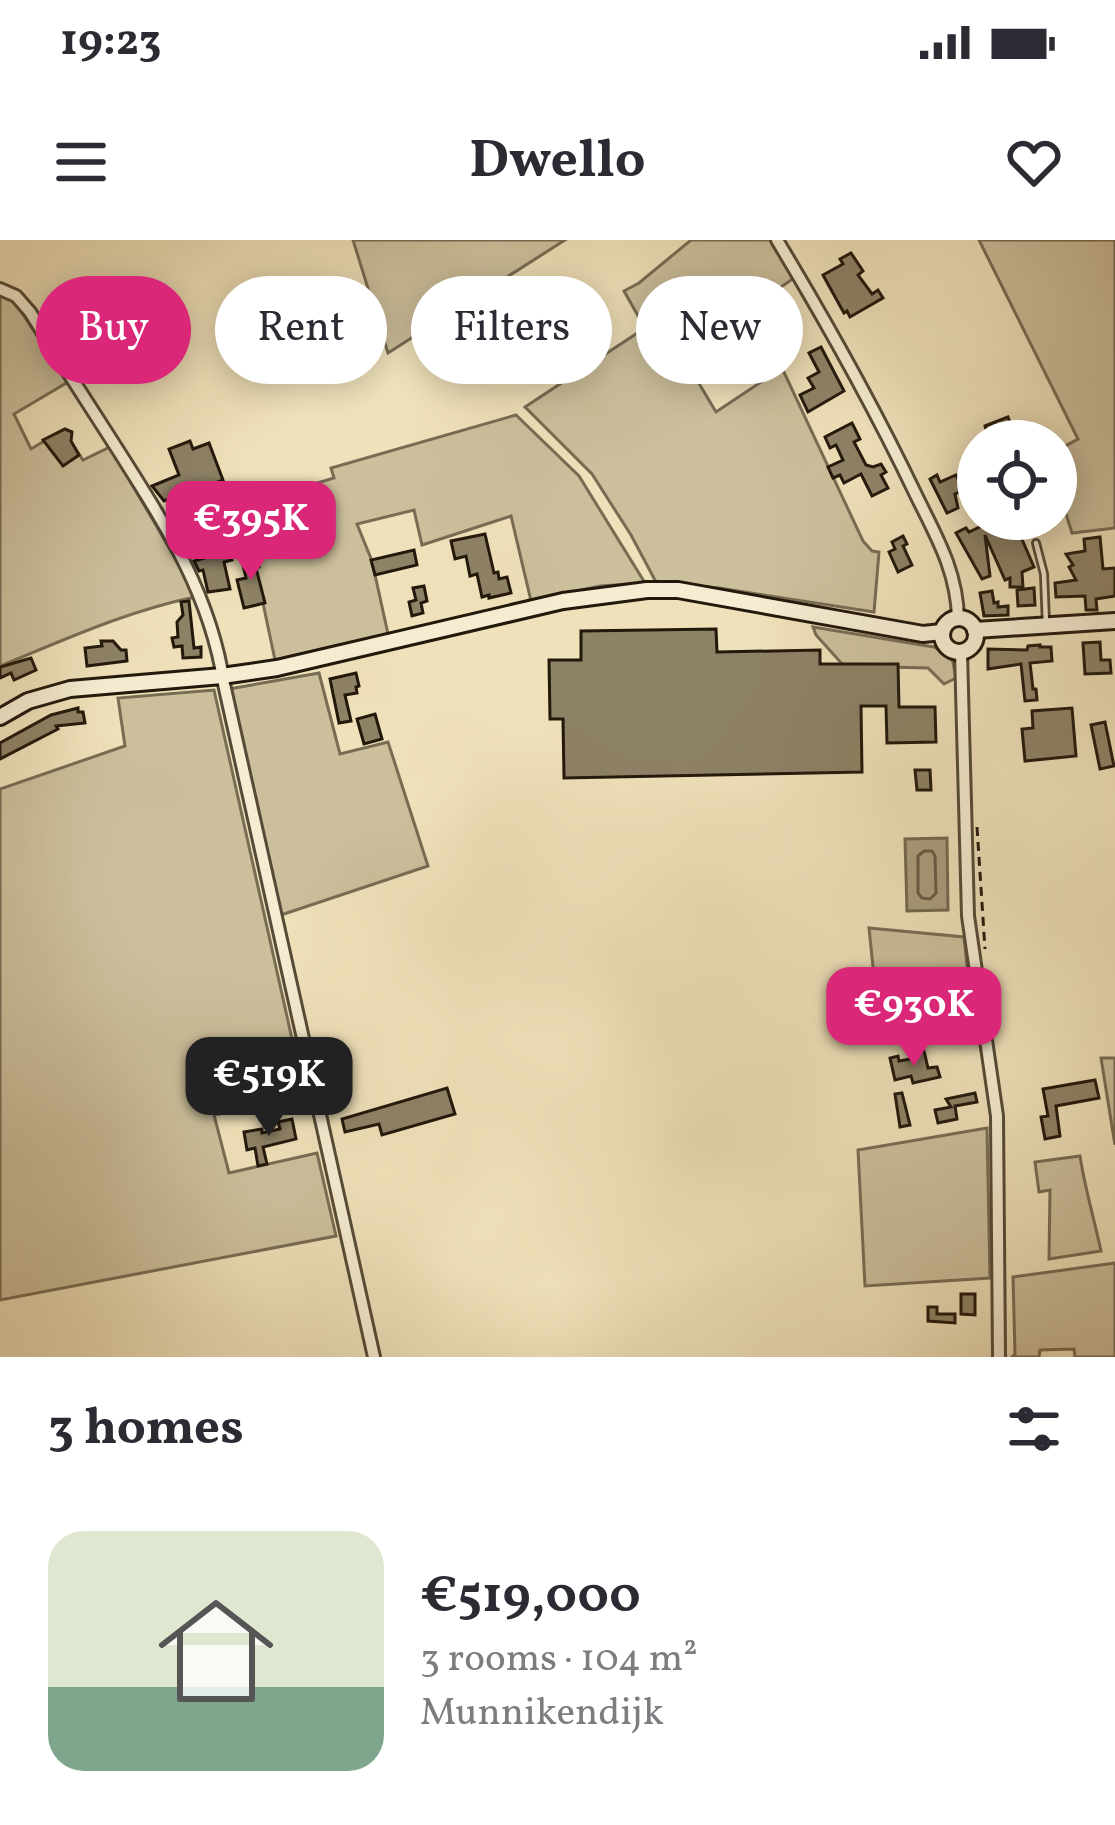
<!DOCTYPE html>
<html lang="en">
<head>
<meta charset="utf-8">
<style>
	:root { --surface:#fff; --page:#f2f2f3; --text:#2b2b33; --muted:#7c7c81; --line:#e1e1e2; --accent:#db2777 }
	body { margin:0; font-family:Vollkorn,serif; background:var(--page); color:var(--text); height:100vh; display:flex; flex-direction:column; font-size:45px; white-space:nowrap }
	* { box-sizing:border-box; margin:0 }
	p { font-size:39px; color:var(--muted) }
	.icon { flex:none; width:66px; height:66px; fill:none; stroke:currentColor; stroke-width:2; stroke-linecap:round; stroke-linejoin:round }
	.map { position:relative; height:1117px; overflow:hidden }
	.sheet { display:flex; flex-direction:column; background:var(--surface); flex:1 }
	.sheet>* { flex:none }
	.banner { position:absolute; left:36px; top:36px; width:1044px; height:108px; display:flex; gap:24px }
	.tools { position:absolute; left:957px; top:180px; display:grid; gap:24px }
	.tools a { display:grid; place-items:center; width:120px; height:120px; border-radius:50%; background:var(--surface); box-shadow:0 6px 30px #0003; font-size:60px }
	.price { position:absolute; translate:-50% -102px; padding:0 27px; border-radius:24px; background:var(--accent); color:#fff; font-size:39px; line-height:78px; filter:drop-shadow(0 3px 6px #0008) }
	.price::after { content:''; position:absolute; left:50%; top:72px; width:36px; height:27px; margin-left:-18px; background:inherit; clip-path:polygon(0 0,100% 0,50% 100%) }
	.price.selected { background:#222; color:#fff }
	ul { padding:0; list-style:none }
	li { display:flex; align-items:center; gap:36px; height:300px; padding:0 48px }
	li+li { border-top:3px solid var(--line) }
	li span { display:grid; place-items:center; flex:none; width:336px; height:240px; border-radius:36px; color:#555 }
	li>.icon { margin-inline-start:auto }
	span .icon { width:144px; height:144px; fill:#fffc; stroke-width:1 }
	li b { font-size:51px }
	h2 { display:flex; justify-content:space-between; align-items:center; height:144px; padding:0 48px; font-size:51px }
	.tag { padding:0 42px; border-radius:54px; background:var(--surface); box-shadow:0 6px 30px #0003; font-size:42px; line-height:108px }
	.tag.selected { background:var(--accent); color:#fff }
	.status { display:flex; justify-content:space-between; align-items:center; height:84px; padding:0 60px; background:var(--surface); direction:ltr }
	.status svg { height:33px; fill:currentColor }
	header { display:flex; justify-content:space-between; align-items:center; height:156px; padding:0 48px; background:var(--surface); font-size:54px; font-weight:700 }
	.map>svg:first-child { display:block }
	.green { fill:#ccbf9c; stroke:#776c54; stroke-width:3 }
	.water { fill:#a99d7e; stroke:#736850; stroke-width:3 }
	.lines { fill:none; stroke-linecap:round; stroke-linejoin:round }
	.shore { stroke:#665a44; stroke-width:3 }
	.building { fill:#8d8166; stroke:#22180b; stroke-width:3 }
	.lane-casing { stroke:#554a37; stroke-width:10 }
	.street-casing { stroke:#554a37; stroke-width:16 }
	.secondary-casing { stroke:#22180b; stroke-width:20 }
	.path { stroke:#22180b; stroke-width:3; stroke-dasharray:9 6; stroke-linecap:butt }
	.lane { stroke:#f5ecd2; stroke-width:4.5 }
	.street { stroke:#f5ecd2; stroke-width:10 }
	.secondary { stroke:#f5ecd2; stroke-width:14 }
</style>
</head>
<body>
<div class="status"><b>19:23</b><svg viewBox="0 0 49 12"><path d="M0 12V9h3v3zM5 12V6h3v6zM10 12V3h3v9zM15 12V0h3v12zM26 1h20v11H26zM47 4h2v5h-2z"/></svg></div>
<header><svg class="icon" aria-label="menu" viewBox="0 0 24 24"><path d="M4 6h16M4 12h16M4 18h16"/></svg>Dwello<svg class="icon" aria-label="heart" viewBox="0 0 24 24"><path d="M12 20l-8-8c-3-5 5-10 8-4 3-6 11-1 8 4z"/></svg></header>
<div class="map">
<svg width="1115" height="1117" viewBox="0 0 1115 1117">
	<rect width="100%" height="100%" fill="#efe1ba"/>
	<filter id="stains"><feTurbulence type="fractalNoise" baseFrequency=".00167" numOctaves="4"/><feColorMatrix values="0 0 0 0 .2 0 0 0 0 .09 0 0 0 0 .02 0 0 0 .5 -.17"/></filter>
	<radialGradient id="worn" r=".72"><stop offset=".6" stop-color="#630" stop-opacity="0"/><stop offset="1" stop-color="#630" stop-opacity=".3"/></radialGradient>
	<g class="green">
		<path d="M353,0H565L388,113Z"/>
		<path d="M691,0H772L794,38L682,115L716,172L782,128L863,301L872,311L879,312L874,372L719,348L656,342L631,295L592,234L525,167L645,88L624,51L639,43Z"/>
		<path d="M979,0H1115V288L1072,293L1062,261L1069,256L1056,228V211L1078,199Z"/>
		<path d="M0,54L12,58L68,142L14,174L31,209L63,190L83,220L110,207L187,338L195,357C127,371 64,400 0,426Z"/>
		<path d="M516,175L579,236L645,343L600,346L531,361L511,276L422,305L414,270L357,284L372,321L388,394L275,420L252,311L232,317L229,306H225L214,274L334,238L331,228Z"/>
		<path d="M813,387L934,407L952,417L956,438L944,444L928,428L844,426L816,395Z"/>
		<path d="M319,433L340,514L388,502L428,626L281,675L229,449Z"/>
		<path d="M214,450L305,857L214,875L229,933L317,913L336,996L0,1060V549L125,506L118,458Z"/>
		<path d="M869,688L964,697L972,775L960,781L938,783L923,797H914C901,787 901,781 898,765L877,766Z"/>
		<path d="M1101,818H1115V905Z"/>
		<path d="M987,888L990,1038L865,1046L858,910Z"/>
		<path d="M1080,916C1085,949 1094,978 1101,1011L1049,1019L1050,950L1039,952L1035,922Z"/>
		<path d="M1115,1023V1117H1075L1074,1109L1040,1110L1039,1117H1012L1015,1114L1013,1037Z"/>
	</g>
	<path class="water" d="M947,598L948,670L907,671L905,599Z"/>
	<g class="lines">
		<path class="shore" d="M924,611H932L935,616L936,653L930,659L922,658L918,653V616Z"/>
	</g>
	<g class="building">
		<path d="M851,13L863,31L858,35L872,54L878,50L883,58L850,77L847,71L844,73L823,35L843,24L840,19Z"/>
		<path d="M783,57L793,74L774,85L767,74L773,71L769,65Z"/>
		<path d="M821,107L844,151L808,172L800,155L814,148L808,138L819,132L809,113Z"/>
		<path d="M1008,177L1018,201H984L987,193L985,186Z"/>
		<path d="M852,183L860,199L854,202L866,225L873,227L881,224L886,232L881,235L888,248L872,256L861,234L844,243L840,235L833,238L828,227L843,220L836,205L830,208L825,197Z"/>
		<path d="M65,189L72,192L71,201L79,215L63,226L43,200Z"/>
		<path d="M190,201L193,209L209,203L223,240L215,243L222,261L212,264L210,258L196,262L192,250L164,261L152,246L179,235L169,209Z"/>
		<path d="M937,235L940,242L956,235L963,250L955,254L958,268L947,273L930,239Z"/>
		<path d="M1007,279H1013L1034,327L1022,332L1023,347H1010V338L1005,340L985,295L990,336L982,339L956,293L966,288L969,292L990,282L992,286Z"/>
		<path d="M485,294L494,333L498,332L499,339L507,337L511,353L489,358V355L482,357L477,334L470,336L466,316L455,319L451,301Z"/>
		<path d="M903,296L907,304L903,306L912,325L898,332L889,312L895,309L892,302Z"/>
		<path d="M1100,297L1103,329L1115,328V356L1096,359L1097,370H1086L1085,356L1056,357L1055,343L1076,340L1069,327L1073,325L1066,314L1085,311L1084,299Z"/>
		<path d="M229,307L232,320L224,322L230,349L208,352L203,330L199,331L194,321L215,315L213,311Z"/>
		<path d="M414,310L417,325L375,335L371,320Z"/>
		<path d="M256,314L259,327L256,328L265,363L244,368L237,340L246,338L241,317Z"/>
		<path d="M424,346L427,361L421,363L423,373L412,376L409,362L416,360L413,348Z"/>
		<path d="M1034,348L1035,365L1018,366L1017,350Z"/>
		<path d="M992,351L994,363L998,362V367L1008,366V375L984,376L980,353Z"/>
		<path d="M189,361L194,408L201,407V417L183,418L182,406L174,407L172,398L178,397L177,382L183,375L181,362Z"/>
		<path d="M716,389L717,412L820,410V424H898L899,467H935L936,502L887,503L886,466H861L862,532L564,538L563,479H550L549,420H581V391Z"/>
		<path d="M101,401H113L121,410H126L127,421L87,426L85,408L102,406Z"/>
		<path d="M1100,402L1101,420H1110L1111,433L1085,434L1083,403Z"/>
		<path d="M1040,405V407H1051L1052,421L1030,423L1033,449H1036L1037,460L1025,461L1021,424L988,429V409L1027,410L1028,406Z"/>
		<path d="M31,418L36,430L14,440L11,433L0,438V427Z"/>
		<path d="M356,433L359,446L356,447L357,453L345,455L351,481L339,483L330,439Z"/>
		<path d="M78,468V472H83L85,483L56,486L58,489L0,519V503L51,475Z"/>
		<path d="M1072,468L1076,516L1025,521L1022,489L1033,488L1032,471Z"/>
		<path d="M375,474L382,499L364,504L357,479Z"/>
		<path d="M1105,482L1114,526L1100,529L1091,485Z"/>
		<path d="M915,530H930L931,550H917Z"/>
		<path d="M924,811L928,828L937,827L940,837L913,843L911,836L895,840L890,818L898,816L899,821L916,818L914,813Z"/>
		<path d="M1095,840L1099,858L1056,866L1060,896L1045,899L1041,877L1048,876L1043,849Z"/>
		<path d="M447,848L455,874L382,895L379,884L345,892L342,879Z"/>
		<path d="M902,853L910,885L900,887L895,854Z"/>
		<path d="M975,853L977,862L955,866L957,879L938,883L935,870L951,867L946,859Z"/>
		<path d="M292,879L296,899L263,907L267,924L258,926L255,908L247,910L244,892L262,889V893L280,889L278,882Z"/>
		<path d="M961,1054H975V1075L961,1074Z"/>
		<path d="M928,1067H937V1074H955V1083L928,1081Z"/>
	</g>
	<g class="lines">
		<defs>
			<path id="lane" d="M1036,303L1044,334L1046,384"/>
			<g id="street">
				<path d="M777,0C827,83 874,167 916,255C936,296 957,331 958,378"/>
				<path d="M0,49L16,56L30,72C58,117 87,162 116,207C164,283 210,352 224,444L374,1117"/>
				<path d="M961,412L968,676L997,876L999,1117"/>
			</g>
			<g id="secondary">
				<circle cx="959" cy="395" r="17"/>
				<path d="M975,390L1115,381"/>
				<path d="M0,477L28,461L70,449L222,436L277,428L563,361L647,350H678L923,394L942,392"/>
			</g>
		</defs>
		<use href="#lane" class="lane-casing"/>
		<use href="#street" class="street-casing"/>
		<use href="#secondary" class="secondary-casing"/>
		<path class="path" d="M977,587L985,709"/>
		<use href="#lane" class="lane"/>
		<use href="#street" class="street"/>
		<use href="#secondary" class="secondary"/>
	</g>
	<rect width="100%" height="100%" filter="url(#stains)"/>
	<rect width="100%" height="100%" fill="url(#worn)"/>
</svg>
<div class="tools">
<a><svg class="icon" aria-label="locate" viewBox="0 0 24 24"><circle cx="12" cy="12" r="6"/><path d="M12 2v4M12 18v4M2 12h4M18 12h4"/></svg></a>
</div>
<b class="price" style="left:251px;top:343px">€395K</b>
<b class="price" style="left:914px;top:829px">€930K</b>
<b class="price selected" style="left:269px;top:899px">€519K</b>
<div class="banner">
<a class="tag selected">Buy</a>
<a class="tag">Rent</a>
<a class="tag">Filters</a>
<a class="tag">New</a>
</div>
</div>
<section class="sheet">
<h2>3 homes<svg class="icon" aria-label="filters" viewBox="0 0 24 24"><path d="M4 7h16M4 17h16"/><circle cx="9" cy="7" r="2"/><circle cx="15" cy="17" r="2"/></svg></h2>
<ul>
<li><span style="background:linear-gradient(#dfe7d0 65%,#7fa58c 0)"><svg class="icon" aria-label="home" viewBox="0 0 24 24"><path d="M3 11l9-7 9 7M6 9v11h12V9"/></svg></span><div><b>€519,000</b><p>3 rooms · 104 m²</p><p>Munnikendijk</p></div></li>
</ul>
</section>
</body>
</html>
